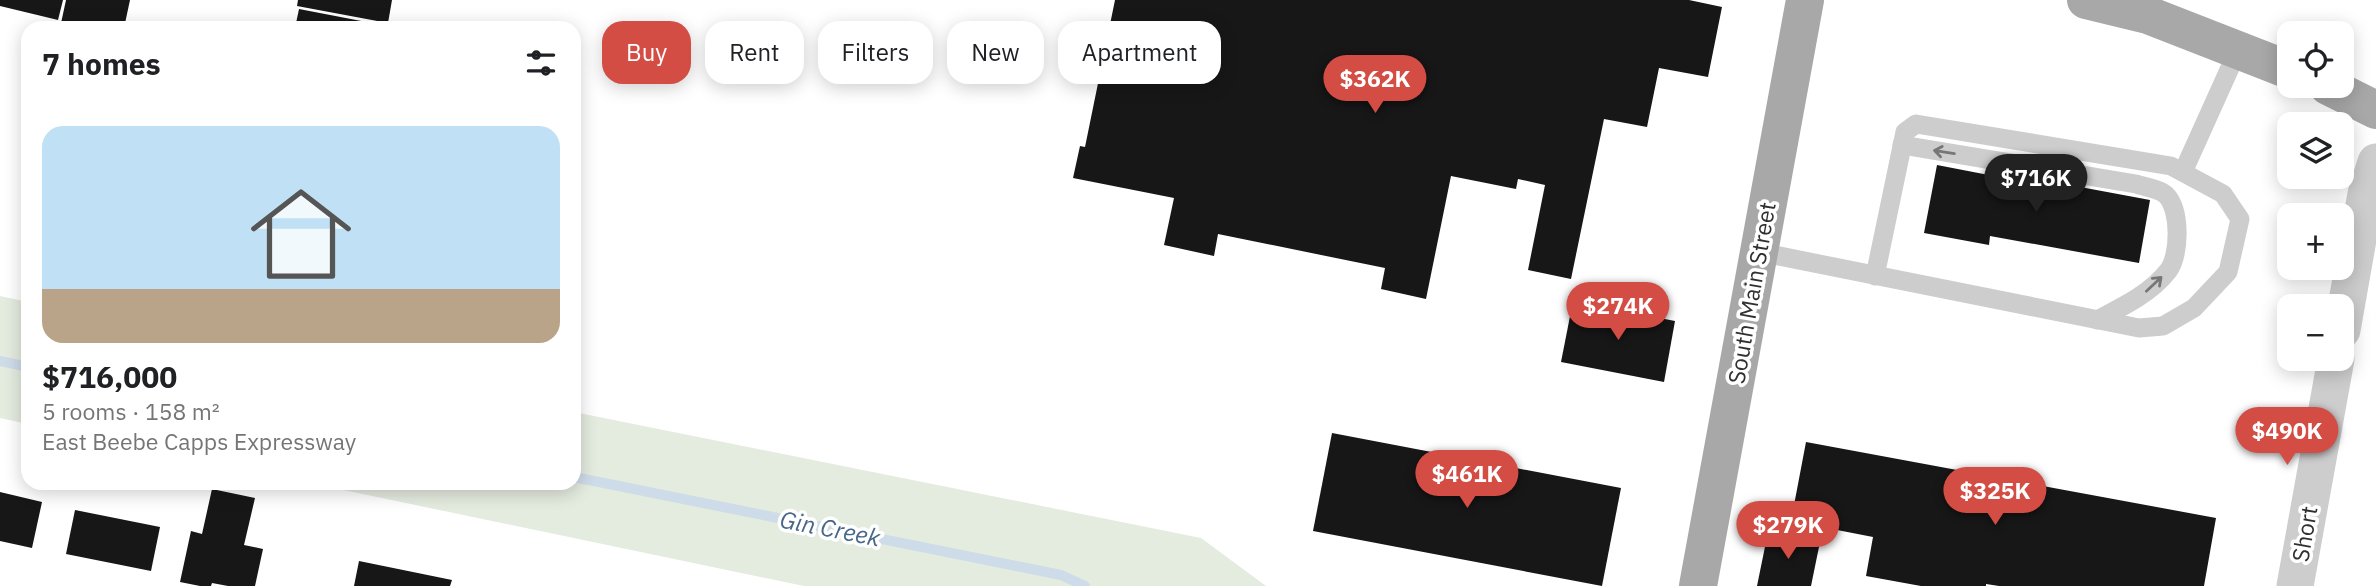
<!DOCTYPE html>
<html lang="en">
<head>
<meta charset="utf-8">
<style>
	:root { --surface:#fff; --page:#f6f6f6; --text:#202124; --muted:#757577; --accent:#d34d45 }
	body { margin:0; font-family:"IBM Plex Sans",sans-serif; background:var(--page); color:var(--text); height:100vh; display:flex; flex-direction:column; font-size:26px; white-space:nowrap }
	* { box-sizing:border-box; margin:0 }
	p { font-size:23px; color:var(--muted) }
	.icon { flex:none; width:38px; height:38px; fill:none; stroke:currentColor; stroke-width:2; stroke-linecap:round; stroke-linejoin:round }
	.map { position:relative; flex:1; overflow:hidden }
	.drawer { position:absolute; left:21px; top:21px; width:560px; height:469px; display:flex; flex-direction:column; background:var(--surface); border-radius:21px; box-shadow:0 4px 18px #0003 }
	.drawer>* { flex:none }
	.hud { position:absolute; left:602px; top:21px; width:665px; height:63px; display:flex; gap:14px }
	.tools { position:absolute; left:2277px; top:21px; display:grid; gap:14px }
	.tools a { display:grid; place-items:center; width:77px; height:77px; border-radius:14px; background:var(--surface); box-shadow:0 4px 18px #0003; font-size:35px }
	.price { position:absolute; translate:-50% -60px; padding:0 16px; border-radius:24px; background:var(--accent); color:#fff; font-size:23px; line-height:46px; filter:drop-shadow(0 2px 4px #0008) }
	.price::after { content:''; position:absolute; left:50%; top:42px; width:21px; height:16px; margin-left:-10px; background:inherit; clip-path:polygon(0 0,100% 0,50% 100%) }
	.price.active { background:#222; color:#fff }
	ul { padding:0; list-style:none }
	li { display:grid; align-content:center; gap:14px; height:371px; padding:0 21px }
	li span { display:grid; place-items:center; height:217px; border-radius:21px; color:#555 }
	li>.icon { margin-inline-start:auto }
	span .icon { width:126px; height:126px; fill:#fffc; stroke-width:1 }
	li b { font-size:30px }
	h2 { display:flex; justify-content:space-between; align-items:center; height:84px; padding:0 21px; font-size:30px }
	.chip { padding:0 24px; border-radius:21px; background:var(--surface); box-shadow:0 4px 18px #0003; font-size:24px; line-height:63px }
	.chip.active { background:var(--accent); color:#fff }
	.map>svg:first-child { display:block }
	.green { fill:#e4ebdf }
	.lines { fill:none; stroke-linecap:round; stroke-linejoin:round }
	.stream { stroke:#cedbe9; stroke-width:10 }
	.building { fill:#171717 }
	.service { stroke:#cdcdcd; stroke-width:19 }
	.minor { stroke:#cdcdcd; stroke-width:37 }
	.primary { stroke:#a8a8a8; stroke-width:38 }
	.oneway { stroke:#777 }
	.labels { text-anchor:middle; stroke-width:7; stroke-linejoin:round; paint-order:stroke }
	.street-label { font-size:23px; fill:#303030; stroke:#fff }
	.water-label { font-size:24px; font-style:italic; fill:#46678a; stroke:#fff }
</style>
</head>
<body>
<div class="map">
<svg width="2376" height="586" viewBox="0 0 2376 586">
	<rect width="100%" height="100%" fill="#fff"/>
	<g class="green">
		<path d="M0,296L28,302V424L0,418Z"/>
		<path d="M574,412L1201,538L1266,586H804L310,483H574Z"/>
	</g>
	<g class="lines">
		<g class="stream">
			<path d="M0,361L28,367"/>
			<path d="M574,477L1061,575L1085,586"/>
		</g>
	</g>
	<g class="building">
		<path d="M0,0H63L58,20L0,6Z"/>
		<path d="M66,0H130L124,28H60Z"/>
		<path d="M298,0H392L388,23L297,6Z"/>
		<path d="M1115,0H1689L1722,7L1708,77L1659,68L1647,127L1604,119L1571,279L1528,270L1545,185L1518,179L1516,189L1451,176L1426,299L1381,289L1385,268L1218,234L1214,256L1164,245L1174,198L1073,178L1080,146L1085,147Z"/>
		<path d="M299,9L382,25L381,28H295Z"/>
		<path d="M1937,165L1999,177L2000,172L2150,200L2139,263L1990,236L1989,245L1924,233Z"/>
		<path d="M1573,301L1675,321L1664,382L1561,362Z"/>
		<path d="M1332,433L1621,488L1602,586L1313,531Z"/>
		<path d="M1806,442L2216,518L2204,586H1999L1986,584V586H1921L1866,576L1873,537L1791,521Z"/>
		<path d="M212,489L255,498L244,545L263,549L255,586H228L212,583L211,586H200L180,582L191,531L202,534Z"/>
		<path d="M0,492L42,502L32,548L0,541Z"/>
		<path d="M75,510L160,527L151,571L66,554Z"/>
		<path d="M1768,532L1820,542L1811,586H1757Z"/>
		<path d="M359,561L452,580L450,586H354Z"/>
	</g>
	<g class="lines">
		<g class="service">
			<path d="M1902,145L2136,184C2145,187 2160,189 2166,195C2181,210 2180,256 2168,271C2150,294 2122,307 2097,320"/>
			<path d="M2183,172L2238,50"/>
			<path d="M1759,252L2139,328L2163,326L2194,308L2228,272L2240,219L2223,194L2171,166L1916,124L1905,132L1875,276"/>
		</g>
		<g class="minor">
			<path d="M2342,330L2366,194L2376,162"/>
			<path d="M2295,586L2336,359"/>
		</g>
		<g class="primary">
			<path d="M2086,0L2148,15L2289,70"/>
			<path d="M2328,86L2376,110"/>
			<path d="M1698,586L1805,0"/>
		</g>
	</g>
	<defs><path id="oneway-shaft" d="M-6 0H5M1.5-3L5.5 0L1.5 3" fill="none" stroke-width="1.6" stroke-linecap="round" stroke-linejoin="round" transform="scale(1.75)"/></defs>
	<g class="oneway">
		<use href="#oneway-shaft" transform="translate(1944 152) rotate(-171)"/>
		<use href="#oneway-shaft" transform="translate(2154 284) rotate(-43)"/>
	</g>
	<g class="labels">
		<g class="street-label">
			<text transform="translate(1752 293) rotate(-80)" y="8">South Main Street</text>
			<text transform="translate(2305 534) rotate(-80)" y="8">Short</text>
		</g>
		<g class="water-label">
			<text transform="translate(830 529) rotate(11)" y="8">Gin Creek</text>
		</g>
	</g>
</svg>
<div class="tools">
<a><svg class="icon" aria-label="locate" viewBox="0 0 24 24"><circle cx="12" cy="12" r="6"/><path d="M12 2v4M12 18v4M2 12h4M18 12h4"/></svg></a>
<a><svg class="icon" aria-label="layers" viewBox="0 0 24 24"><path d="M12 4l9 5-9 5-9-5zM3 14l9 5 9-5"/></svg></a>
<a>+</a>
<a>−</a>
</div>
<b class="price" style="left:1375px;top:115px">$362K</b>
<b class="price active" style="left:2036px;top:214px">$716K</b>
<b class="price" style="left:1618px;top:342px">$274K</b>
<b class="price" style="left:2287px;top:467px">$490K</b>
<b class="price" style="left:1467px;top:510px">$461K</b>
<b class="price" style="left:1995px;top:527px">$325K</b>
<b class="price" style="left:1788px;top:561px">$279K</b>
<div class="hud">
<a class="chip active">Buy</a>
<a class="chip">Rent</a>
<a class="chip">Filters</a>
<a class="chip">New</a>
<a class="chip">Apartment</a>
</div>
<section class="drawer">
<h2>7 homes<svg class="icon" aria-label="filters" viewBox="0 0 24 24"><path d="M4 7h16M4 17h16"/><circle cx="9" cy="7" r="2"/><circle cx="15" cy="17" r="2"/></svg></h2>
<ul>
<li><span style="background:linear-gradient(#bfe0f5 75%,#b9a48a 0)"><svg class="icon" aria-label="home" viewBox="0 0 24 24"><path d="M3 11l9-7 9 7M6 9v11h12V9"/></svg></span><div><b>$716,000</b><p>5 rooms · 158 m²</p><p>East Beebe Capps Expressway</p></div></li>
</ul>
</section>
</div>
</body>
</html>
